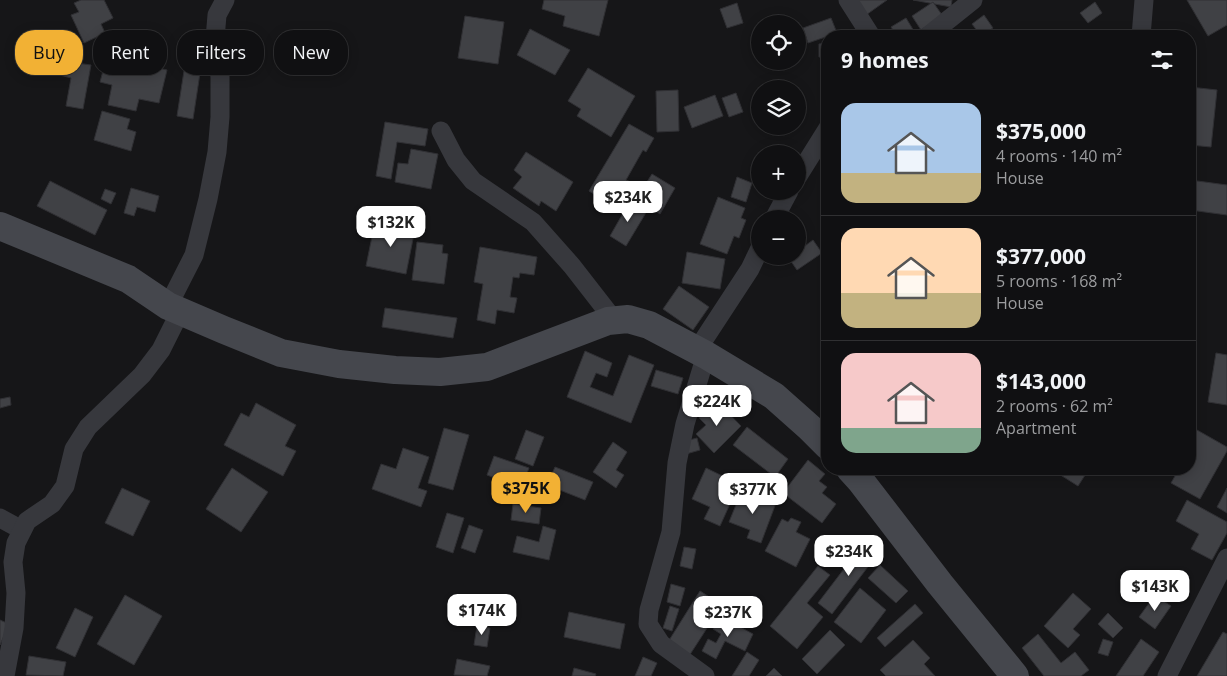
<!DOCTYPE html>
<html lang="en">
<head>
<meta charset="utf-8">
<style>
	:root { --surface:#101012; --page:#1e1e20; --text:#f1f3f6; --muted:#9c9d9f; --line:#303032; --accent:#f2b134 }
	body { margin:0; font-family:"Open Sans",sans-serif; background:var(--page); color:var(--text); height:100vh; display:flex; flex-direction:column; font-size:19px; white-space:nowrap }
	* { box-sizing:border-box; margin:0 }
	p { font-size:16px; color:var(--muted) }
	.icon { flex:none; width:28px; height:28px; fill:none; stroke:currentColor; stroke-width:2; stroke-linecap:round; stroke-linejoin:round }
	.map { position:relative; flex:1; overflow:hidden }
	.drawer { position:absolute; left:821px; top:30px; width:375px; height:445px; display:flex; flex-direction:column; background:var(--surface); border-radius:20px; box-shadow:0 2px 12px #0003,0 0 0 1px var(--line) }
	.drawer>* { flex:none }
	.top-card { position:absolute; left:15px; top:30px; width:475px; height:45px; display:flex; gap:10px }
	.fabs { position:absolute; left:751px; top:15px; display:grid; gap:10px }
	.fabs a { display:grid; place-items:center; width:55px; height:55px; border-radius:50%; background:var(--surface); box-shadow:0 2px 12px #0003,0 0 0 1px var(--line); font-size:25px }
	.price { position:absolute; translate:-50% -42px; padding:0 11px; border-radius:10px; background:#fff; color:#222; font-size:16px; line-height:32px; filter:drop-shadow(0 1px 2px #0008) }
	.price::after { content:''; position:absolute; left:50%; top:30px; width:15px; height:11px; margin-left:-8px; background:inherit; clip-path:polygon(0 0,100% 0,50% 100%) }
	.price.active { background:var(--accent); color:#111 }
	ul { padding:0; list-style:none }
	li { display:flex; align-items:center; gap:15px; height:125px; padding:0 20px }
	li+li { border-top:1px solid var(--line) }
	li span { display:grid; place-items:center; flex:none; width:140px; height:100px; border-radius:15px; color:#555 }
	li>.icon { margin-inline-start:auto }
	span .icon { width:60px; height:60px; fill:#fffc; stroke-width:1 }
	li b { font-size:21px }
	h2 { display:flex; justify-content:space-between; align-items:center; height:60px; padding:0 20px; font-size:21px }
	.tag { padding:0 18px; border-radius:20px; background:var(--surface); box-shadow:0 2px 12px #0003,0 0 0 1px var(--line); font-size:18px; line-height:45px }
	.tag.active { background:var(--accent); color:#111 }
	.map>svg:first-child { display:block }
	.building { fill:#404145; stroke:#303034 }
	.lines { fill:none; stroke-linecap:round; stroke-linejoin:round }
	.street { stroke:#37383d; stroke-width:19 }
	.secondary { stroke:#45474d; stroke-width:28 }
</style>
</head>
<body>
<div class="map">
<svg width="1227" height="676" viewBox="0 0 1227 676">
	<rect width="100%" height="100%" fill="#161618"/>
	<g class="building">
		<path d="M81,0H104L113,18L101,24L105,33L84,43L71,15L79,12L74,3Z"/>
		<path d="M544,0H608L599,36L563,26L565,16L542,9Z"/>
		<path d="M855,0H887L866,15Z"/>
		<path d="M913,0H952L951,7Z"/>
		<path d="M1187,0H1227V25L1208,36Z"/>
		<path d="M933,2L942,15L921,30L912,16Z"/>
		<path d="M1095,2L1102,13L1088,23L1080,13Z"/>
		<path d="M737,3L743,23L727,28L720,9Z"/>
		<path d="M984,15L993,28L981,36L972,24Z"/>
		<path d="M465,16L504,22L498,64L458,58Z"/>
		<path d="M831,18L837,33L808,43L803,28Z"/>
		<path d="M906,18L917,36H897L891,27Z"/>
		<path d="M530,29L570,50L555,75L517,55Z"/>
		<path d="M828,43V57H819V44Z"/>
		<path d="M107,56L167,70L159,103L139,99L136,111L108,105L112,85L100,82Z"/>
		<path d="M186,58L202,60L193,119L177,116Z"/>
		<path d="M62,61L91,65L83,109L66,106L71,78L60,75Z"/>
		<path d="M588,68L635,96L611,137L577,116L581,109L568,101Z"/>
		<path d="M1190,87L1217,90L1211,147L1190,145Z"/>
		<path d="M678,90L679,131L657,132L656,91Z"/>
		<path d="M736,93L743,112L729,117L722,98Z"/>
		<path d="M715,95L723,116L692,128L684,107Z"/>
		<path d="M102,111L130,119L127,129L136,132L131,151L94,140Z"/>
		<path d="M385,122L428,129L425,146L397,142L391,179L376,176Z"/>
		<path d="M629,124L654,138L646,152L643,150L626,180L631,182L615,207L589,191Z"/>
		<path d="M411,149L438,154L431,189L395,182L398,163L408,164Z"/>
		<path d="M526,152L573,182L556,211L541,201L539,206L513,188L522,177L514,170Z"/>
		<path d="M652,174L675,188L660,214L636,199Z"/>
		<path d="M737,177L752,183L746,202L731,197Z"/>
		<path d="M1190,180L1227,185V215L1190,210Z"/>
		<path d="M50,181L107,210L95,235L37,206Z"/>
		<path d="M131,188L159,196L155,212L137,207L134,216L124,213Z"/>
		<path d="M105,189L116,193L111,204L101,199Z"/>
		<path d="M718,197L745,208L741,218L746,220L739,238L734,236L727,254L700,244Z"/>
		<path d="M630,201L647,211L626,246L610,236Z"/>
		<path d="M828,203V235L821,234Z"/>
		<path d="M375,222L415,229L406,274L366,266Z"/>
		<path d="M813,240L822,253L797,270L788,257L798,256V251Z"/>
		<path d="M417,242L443,245L442,253L448,254L444,284L412,280Z"/>
		<path d="M480,247L537,257L534,275L520,273L519,278L513,277L510,297L517,298L514,313L497,310L495,324L477,320L483,284L474,282Z"/>
		<path d="M687,252L725,259L720,289L682,283Z"/>
		<path d="M679,286L709,307L693,330L663,309Z"/>
		<path d="M385,308L457,318L453,338L382,327Z"/>
		<path d="M585,351L612,363L607,377L596,373L590,387L613,396L629,355L654,365L631,423L567,397Z"/>
		<path d="M1216,353L1227,355V405L1208,402Z"/>
		<path d="M656,370L683,378L678,394L651,386Z"/>
		<path d="M10,397L11,405L0,408V399Z"/>
		<path d="M717,401L741,426L714,453L696,434L706,425L699,418Z"/>
		<path d="M256,403L296,425L285,446L296,451L283,476L224,445L241,413L249,417Z"/>
		<path d="M747,427L788,459L775,477L733,445Z"/>
		<path d="M444,428L469,435L453,490L428,483Z"/>
		<path d="M526,430L544,437L533,466L515,459Z"/>
		<path d="M1197,430L1227,447V451L1200,499L1171,483L1179,469H1190V441Z"/>
		<path d="M697,438L700,450L686,454L682,442Z"/>
		<path d="M613,442L627,452L616,470L624,475L616,488L593,472Z"/>
		<path d="M403,448L429,457L418,488L427,491L421,507L372,489L381,464L396,469Z"/>
		<path d="M494,456L529,468L521,488L487,475Z"/>
		<path d="M808,460L825,474L819,481L827,487L822,493L836,504L822,523L783,493Z"/>
		<path d="M555,467L593,482L585,500L547,485Z"/>
		<path d="M232,468L268,492L241,532L206,509Z"/>
		<path d="M706,468L739,484L720,526L704,519L710,507L692,499Z"/>
		<path d="M898,469H912L907,475Z"/>
		<path d="M1051,469H1089L1078,486Z"/>
		<path d="M122,488L150,501L133,536L105,523Z"/>
		<path d="M1227,488V513L1217,507Z"/>
		<path d="M742,490L776,503L761,543L747,538L750,530L729,522Z"/>
		<path d="M1187,500L1227,522V533L1212,560L1191,549L1199,534L1176,521Z"/>
		<path d="M513,504L541,508L539,524L511,520Z"/>
		<path d="M447,513L464,518L453,553L436,547Z"/>
		<path d="M791,518L801,522L796,532L810,539L796,567L765,551L782,519L788,522Z"/>
		<path d="M469,525L483,530L475,553L461,548Z"/>
		<path d="M543,526L556,530L549,560L513,552L517,536L539,542Z"/>
		<path d="M866,540L880,551L832,614L818,603Z"/>
		<path d="M684,547L696,549L692,569L680,566Z"/>
		<path d="M880,565L908,591L896,603L868,578Z"/>
		<path d="M818,566L830,575L807,603L823,617L797,649L770,626Z"/>
		<path d="M671,584L685,588L680,606L667,602Z"/>
		<path d="M860,588L886,610L861,643L834,622Z"/>
		<path d="M700,591L722,605L689,656L668,642Z"/>
		<path d="M1073,593L1091,609L1073,629L1080,635L1068,648L1044,626Z"/>
		<path d="M125,595L162,616L134,665L97,644Z"/>
		<path d="M1155,595L1171,606L1155,629L1139,617Z"/>
		<path d="M915,604L923,613L885,647L877,638Z"/>
		<path d="M670,606L679,609L672,631L663,628Z"/>
		<path d="M75,608L93,617L75,657L56,648Z"/>
		<path d="M569,612L625,624L620,649L564,637Z"/>
		<path d="M1108,613L1123,628L1113,638L1098,624Z"/>
		<path d="M720,616L753,634L745,651L725,641L716,659L702,651L708,639L716,643L721,634L713,629Z"/>
		<path d="M0,620L9,624L0,645Z"/>
		<path d="M477,626L490,628L487,647L474,645Z"/>
		<path d="M830,630L845,645L817,674L802,659Z"/>
		<path d="M1223,632L1227,634V676H1197Z"/>
		<path d="M1038,634L1061,663L1075,652L1089,670L1081,676H1044L1022,648Z"/>
		<path d="M1103,639L1113,642L1108,656L1098,653Z"/>
		<path d="M1141,639L1159,652L1143,676H1116Z"/>
		<path d="M913,640L930,658L924,664L935,676H886L880,670Z"/>
		<path d="M747,652L759,660L749,676H732Z"/>
		<path d="M29,656L66,662L63,676L26,675Z"/>
		<path d="M643,657L657,663L651,676H635Z"/>
		<path d="M457,659L490,666L487,676L454,675Z"/>
		<path d="M574,668L596,674L595,676H572Z"/>
		<path d="M774,668L782,676H766Z"/>
	</g>
	<g class="lines">
		<g class="street">
			<path d="M848,0L871,36"/>
			<path d="M928,36L973,0"/>
			<path d="M1141,36L1144,0"/>
			<path d="M441,131L456,160L473,181L533,222L572,266L614,320"/>
			<path d="M798,176L828,128"/>
			<path d="M774,219L789,191"/>
			<path d="M168,306L194,255L208,199L217,152L220,117V77L215,39L217,15L225,0"/>
			<path d="M697,350L750,269L760,248"/>
			<path d="M0,518L22,530"/>
			<path d="M5,676L14,628L16,593L13,562L16,543L27,521L52,504L65,486L74,449L88,427L142,375L161,350L181,310"/>
			<path d="M705,676L661,644L648,624L649,610L671,532L677,463L685,424L706,355"/>
			<path d="M1167,676L1227,558"/>
		</g>
		<g class="secondary">
			<path d="M0,226L128,279L168,306L224,330L281,353L339,364L395,370L440,372L487,367L608,321L628,319L649,325L706,355L774,396L810,428L828,446"/>
			<path d="M850,469L860,480L940,584L1015,676"/>
		</g>
	</g>
</svg>
<div class="fabs">
<a><svg class="icon" aria-label="locate" viewBox="0 0 24 24"><circle cx="12" cy="12" r="6"/><path d="M12 2v4M12 18v4M2 12h4M18 12h4"/></svg></a>
<a><svg class="icon" aria-label="layers" viewBox="0 0 24 24"><path d="M12 4l9 5-9 5-9-5zM3 14l9 5 9-5"/></svg></a>
<a>+</a>
<a>−</a>
</div>
<b class="price" style="left:628px;top:223px">$234K</b>
<b class="price" style="left:391px;top:248px">$132K</b>
<b class="price" style="left:717px;top:427px">$224K</b>
<b class="price active" style="left:526px;top:514px">$375K</b>
<b class="price" style="left:753px;top:515px">$377K</b>
<b class="price" style="left:849px;top:577px">$234K</b>
<b class="price" style="left:1155px;top:612px">$143K</b>
<b class="price" style="left:482px;top:636px">$174K</b>
<b class="price" style="left:728px;top:638px">$237K</b>
<div class="top-card">
<a class="tag active">Buy</a>
<a class="tag">Rent</a>
<a class="tag">Filters</a>
<a class="tag">New</a>
</div>
<section class="drawer">
<h2>9 homes<svg class="icon" aria-label="filters" viewBox="0 0 24 24"><path d="M4 7h16M4 17h16"/><circle cx="9" cy="7" r="2"/><circle cx="15" cy="17" r="2"/></svg></h2>
<ul>
<li><span style="background:linear-gradient(#a9c7e8 70%,#c2b280 0)"><svg class="icon" aria-label="home" viewBox="0 0 24 24"><path d="M3 11l9-7 9 7M6 9v11h12V9"/></svg></span><div><b>$375,000</b><p>4 rooms · 140 m²</p><p>House</p></div></li>
<li><span style="background:linear-gradient(#ffd9b3 65%,#c2b280 0)"><svg class="icon" aria-label="home" viewBox="0 0 24 24"><path d="M3 11l9-7 9 7M6 9v11h12V9"/></svg></span><div><b>$377,000</b><p>5 rooms · 168 m²</p><p>House</p></div></li>
<li><span style="background:linear-gradient(#f6c9c9 75%,#7fa58c 0)"><svg class="icon" aria-label="home" viewBox="0 0 24 24"><path d="M3 11l9-7 9 7M6 9v11h12V9"/></svg></span><div><b>$143,000</b><p>2 rooms · 62 m²</p><p>Apartment</p></div></li>
</ul>
</section>
</div>
</body>
</html>
